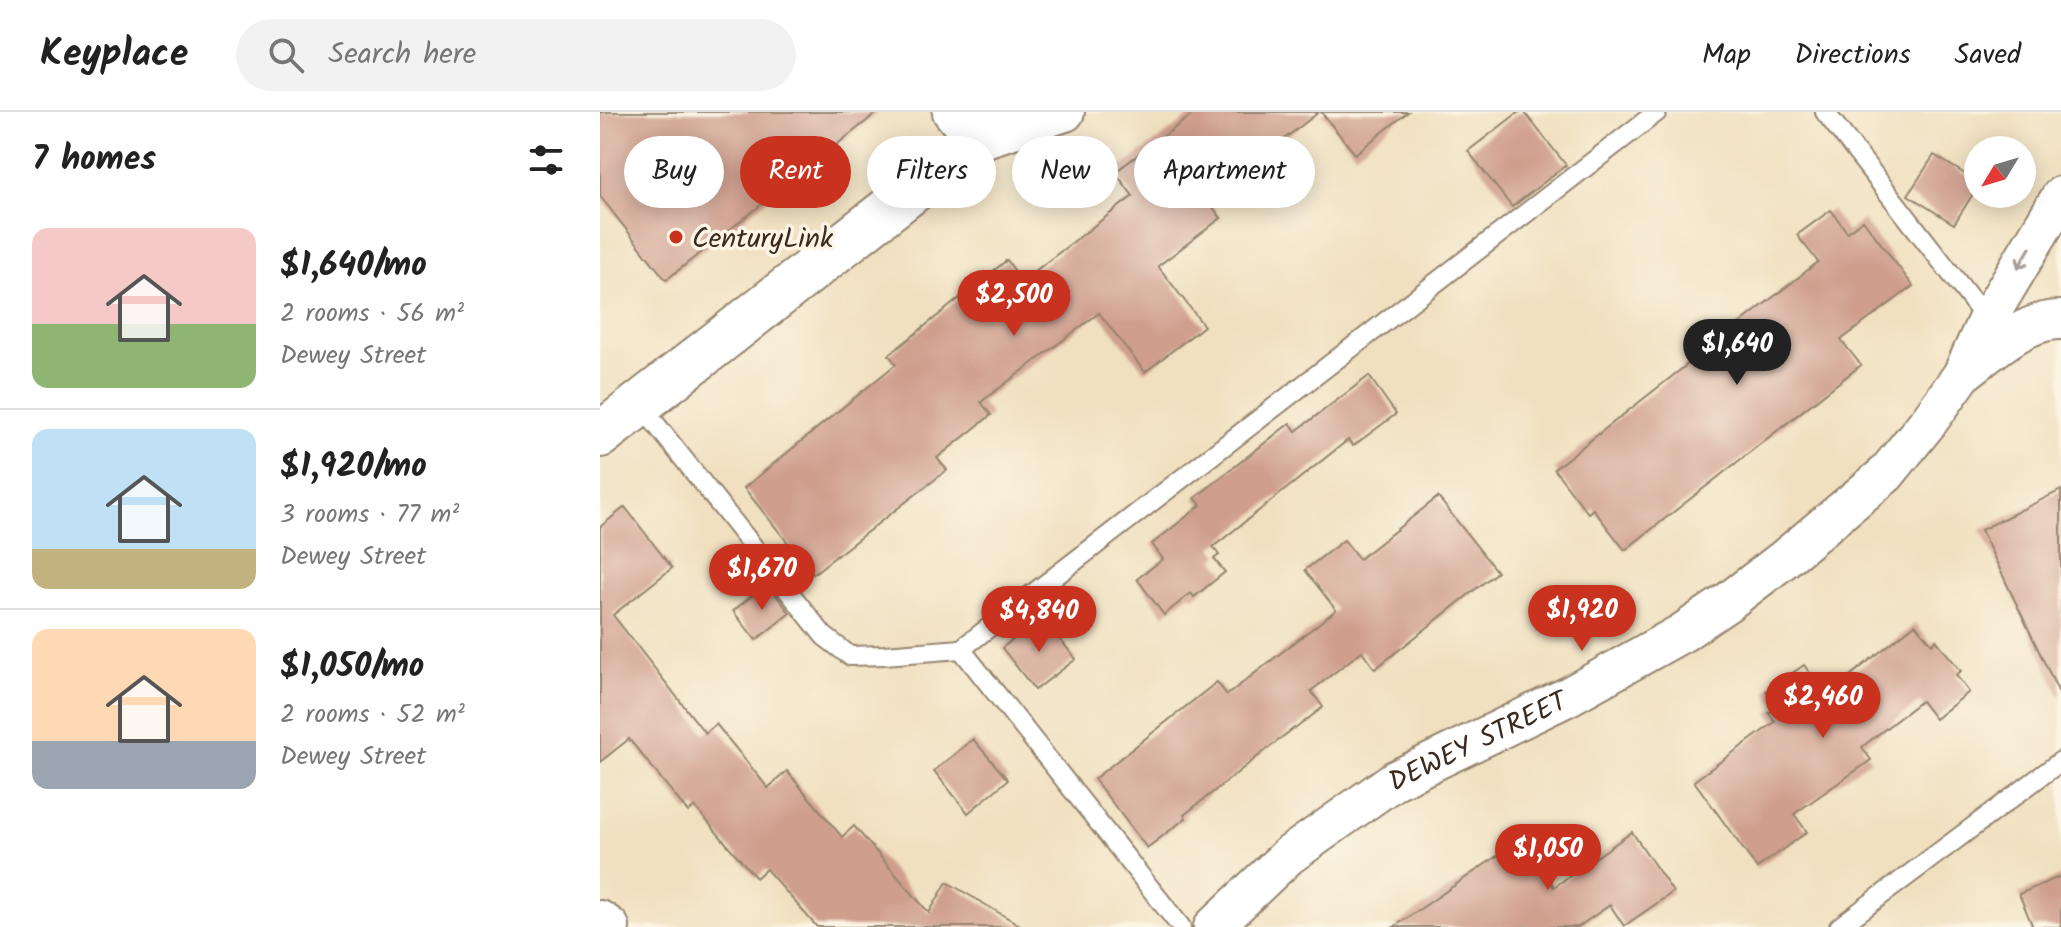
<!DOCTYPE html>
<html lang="en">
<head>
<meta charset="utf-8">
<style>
	:root { --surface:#fff; --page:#f2f2f2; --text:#222; --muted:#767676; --line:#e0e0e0; --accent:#c8321e }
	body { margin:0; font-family:Kalam,sans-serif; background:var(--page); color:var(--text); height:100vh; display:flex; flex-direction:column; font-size:30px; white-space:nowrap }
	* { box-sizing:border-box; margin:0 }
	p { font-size:26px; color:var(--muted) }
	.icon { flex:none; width:44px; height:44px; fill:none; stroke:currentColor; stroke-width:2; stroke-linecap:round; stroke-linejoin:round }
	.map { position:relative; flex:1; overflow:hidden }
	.sheet { display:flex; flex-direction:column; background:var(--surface); width:600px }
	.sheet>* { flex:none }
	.guide { position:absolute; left:24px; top:24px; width:760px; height:72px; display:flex; gap:16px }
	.needle { width:52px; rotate:232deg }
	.controls { position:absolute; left:1364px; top:24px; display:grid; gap:16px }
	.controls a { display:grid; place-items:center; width:72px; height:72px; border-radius:50%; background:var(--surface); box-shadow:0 4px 20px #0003; font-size:40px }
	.price { position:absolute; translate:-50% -68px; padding:0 18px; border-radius:28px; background:var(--accent); color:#fff; font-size:26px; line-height:52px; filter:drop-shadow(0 2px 4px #0008) }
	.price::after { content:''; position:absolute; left:50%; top:48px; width:24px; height:18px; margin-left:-12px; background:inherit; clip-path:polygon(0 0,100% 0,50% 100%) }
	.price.active { background:#222; color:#fff }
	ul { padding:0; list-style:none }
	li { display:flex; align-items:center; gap:24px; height:200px; padding:0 32px }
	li+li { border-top:2px solid var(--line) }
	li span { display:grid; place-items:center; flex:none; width:224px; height:160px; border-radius:16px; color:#555 }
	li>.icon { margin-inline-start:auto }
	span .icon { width:96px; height:96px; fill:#fffc; stroke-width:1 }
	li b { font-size:34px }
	h2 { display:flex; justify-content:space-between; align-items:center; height:96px; padding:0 32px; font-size:34px }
	.tag { padding:0 28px; border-radius:36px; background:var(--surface); box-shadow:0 4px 20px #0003; font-size:28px; line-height:72px }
	.tag.active { background:var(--accent); color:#fff }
	header { display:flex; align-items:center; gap:48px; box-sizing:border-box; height:112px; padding:0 40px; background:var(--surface); border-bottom:2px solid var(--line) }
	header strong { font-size:38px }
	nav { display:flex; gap:44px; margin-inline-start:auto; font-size:28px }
	.search { width:560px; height:72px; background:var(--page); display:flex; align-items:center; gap:20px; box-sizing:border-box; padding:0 28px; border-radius:44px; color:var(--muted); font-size:30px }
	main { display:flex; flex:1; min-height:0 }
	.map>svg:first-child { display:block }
	.building { fill:#cf9e8d }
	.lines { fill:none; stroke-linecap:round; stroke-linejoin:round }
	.lane-casing { stroke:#96856f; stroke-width:22 }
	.street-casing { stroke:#96856f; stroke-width:42 }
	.secondary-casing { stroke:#96856f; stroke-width:48 }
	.lane { stroke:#fff; stroke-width:18 }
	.street { stroke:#fff; stroke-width:38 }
	.secondary { stroke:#fff; stroke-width:44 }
	.oneway { stroke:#a79f9a }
	.poi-dot { fill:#c8321e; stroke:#fcf5e5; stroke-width:3 }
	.labels { text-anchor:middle; stroke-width:7; stroke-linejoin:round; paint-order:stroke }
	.poi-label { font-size:28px; fill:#3b2a1e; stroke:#fcf5e5; text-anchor:start }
	.street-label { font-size:28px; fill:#3b2a1e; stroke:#fcf5e5 }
</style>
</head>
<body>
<header>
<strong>Keyplace</strong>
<div class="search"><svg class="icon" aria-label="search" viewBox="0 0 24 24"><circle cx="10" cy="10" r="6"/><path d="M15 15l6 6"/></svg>Search here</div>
<nav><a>Map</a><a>Directions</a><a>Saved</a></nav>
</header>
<main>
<section class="sheet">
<h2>7 homes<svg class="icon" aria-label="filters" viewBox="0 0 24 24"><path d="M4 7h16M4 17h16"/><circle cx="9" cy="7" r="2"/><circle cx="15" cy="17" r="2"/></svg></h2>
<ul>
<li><span style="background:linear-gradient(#f6c9c9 60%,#8fb573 0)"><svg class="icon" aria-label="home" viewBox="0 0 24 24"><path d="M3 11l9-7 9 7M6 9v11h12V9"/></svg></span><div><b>$1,640/mo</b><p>2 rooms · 56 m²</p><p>Dewey Street</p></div></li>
<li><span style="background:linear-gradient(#bfe0f5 75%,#c2b280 0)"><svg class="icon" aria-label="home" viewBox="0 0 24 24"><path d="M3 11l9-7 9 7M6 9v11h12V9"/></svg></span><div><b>$1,920/mo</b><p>3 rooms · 77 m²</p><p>Dewey Street</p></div></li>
<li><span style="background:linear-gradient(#ffd9b3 70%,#9aa5b1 0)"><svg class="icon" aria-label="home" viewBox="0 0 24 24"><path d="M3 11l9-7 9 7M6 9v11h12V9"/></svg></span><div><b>$1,050/mo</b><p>2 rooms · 52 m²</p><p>Dewey Street</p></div></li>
</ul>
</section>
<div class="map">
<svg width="1461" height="815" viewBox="0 0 1461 815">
	<rect width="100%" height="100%" fill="#fcf5e5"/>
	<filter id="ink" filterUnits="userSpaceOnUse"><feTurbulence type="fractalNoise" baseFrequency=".0125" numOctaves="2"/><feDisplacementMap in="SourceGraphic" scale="16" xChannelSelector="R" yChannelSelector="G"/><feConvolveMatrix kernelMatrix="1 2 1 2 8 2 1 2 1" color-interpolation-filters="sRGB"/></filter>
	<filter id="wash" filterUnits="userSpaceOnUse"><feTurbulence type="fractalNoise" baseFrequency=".006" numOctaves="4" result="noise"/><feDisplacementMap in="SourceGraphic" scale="32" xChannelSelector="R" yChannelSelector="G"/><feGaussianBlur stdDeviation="1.8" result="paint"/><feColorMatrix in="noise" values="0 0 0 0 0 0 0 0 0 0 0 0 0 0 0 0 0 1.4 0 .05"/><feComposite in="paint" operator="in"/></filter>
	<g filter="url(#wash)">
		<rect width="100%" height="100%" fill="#f0e0c0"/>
		<g id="blocks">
			<g class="building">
				<path d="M0,0H278L66,168L0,84Z"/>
				<path d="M596,0H719L607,87L621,106L558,154L604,214L545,260L499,201L381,290L391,303L337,346L347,358L213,462L144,376L296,252L289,243L407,148L422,169L533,84L515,60Z"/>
				<path d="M721,0H808L755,42Z"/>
				<path d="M919,0H924L966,53L912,95L868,39Z"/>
				<path d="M1334,43L1378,70V74L1354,112L1308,83Z"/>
				<path d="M1231,98L1247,120L1263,108L1313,174L1241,228L1261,253L1025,438L993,397L988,401L954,357L1218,150L1197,123Z"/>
				<path d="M769,264L796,302L753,334L748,328L613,435L619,443L614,447L625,460L594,485L591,481L564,503L537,467L563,447L552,432L601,393L595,386L690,311L696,319Z"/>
				<path d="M1461,378V585L1381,418Z"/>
				<path d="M838,385L897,460L775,557L762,539L711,579L723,595L695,617L694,616L584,703L586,706L547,736L494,667L617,570L627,583L736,498L705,458L744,428L759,447Z"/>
				<path d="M25,395L72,456L13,503L105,621L116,612L168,676L187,659L242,725L254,714L329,801L347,770L423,815H217L166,757L156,766L95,695L88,700L29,627L0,650V415Z"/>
				<path d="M167,472L190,501L156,528L133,499Z"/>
				<path d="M442,505L476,547L435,578L402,536Z"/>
				<path d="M1315,512L1332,532L1336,528L1361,559L1356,563L1369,580L1335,607L1321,589L1262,635L1271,648L1194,702L1207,720L1157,756L1094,669L1175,610L1169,601L1177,595L1166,579L1204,553L1226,583Z"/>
				<path d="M373,627L408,668L368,701L334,659Z"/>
				<path d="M1032,720L1073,780L1024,814L1010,793L978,815H794L922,727L954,775Z"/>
				<path d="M1461,764V815H1433L1419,782Z"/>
			</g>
		</g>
	</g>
	<g filter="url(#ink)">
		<use href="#blocks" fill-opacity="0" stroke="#96856f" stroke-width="2"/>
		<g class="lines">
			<defs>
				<g id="lane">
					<path d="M1225,0L1387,208"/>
					<path d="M39,291L224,524L250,544L284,543L361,537"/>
					<path d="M581,815L361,537L1057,0"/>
					<path d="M1239,815L1461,649"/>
				</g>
				<g id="street">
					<path d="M352,0L376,29L465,0"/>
					<path d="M1367,258C1393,238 1427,207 1461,208"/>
					<path d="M0,808L10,815"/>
					<path id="s1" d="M613,815L688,744L795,668L969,584L1082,521L1128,490L1184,447L1286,362L1328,310L1362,263L1387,208L1461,84"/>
				</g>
				<path id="secondary" d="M0,323L376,29L394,0"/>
			</defs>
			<use href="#lane" class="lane-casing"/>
			<use href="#street" class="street-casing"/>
			<use href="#secondary" class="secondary-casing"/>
			<use href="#lane" class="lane"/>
			<use href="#street" class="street"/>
			<use href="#secondary" class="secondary"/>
		</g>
		<defs><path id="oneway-shaft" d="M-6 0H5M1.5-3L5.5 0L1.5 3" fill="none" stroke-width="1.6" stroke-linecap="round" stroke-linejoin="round" transform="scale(2)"/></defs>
		<use class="oneway" href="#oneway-shaft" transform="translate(1424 146) rotate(121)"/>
	</g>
	<circle class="poi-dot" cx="76" cy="125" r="8"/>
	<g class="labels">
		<g class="poi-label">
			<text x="92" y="135">CenturyLink</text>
		</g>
		<g class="street-label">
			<text dy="10" stroke="none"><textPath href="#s1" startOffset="326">DEWEY STREET</textPath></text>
		</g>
	</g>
</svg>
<div class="controls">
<a><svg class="needle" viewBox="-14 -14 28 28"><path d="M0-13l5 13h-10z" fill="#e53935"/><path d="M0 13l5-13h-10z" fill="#767676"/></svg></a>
</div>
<b class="price" style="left:414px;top:226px">$2,500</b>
<b class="price active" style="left:1137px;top:275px">$1,640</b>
<b class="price" style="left:162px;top:500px">$1,670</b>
<b class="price" style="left:982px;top:541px">$1,920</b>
<b class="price" style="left:439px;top:542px">$4,840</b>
<b class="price" style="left:1223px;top:628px">$2,460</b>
<b class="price" style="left:948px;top:780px">$1,050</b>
<div class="guide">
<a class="tag">Buy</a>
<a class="tag active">Rent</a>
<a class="tag">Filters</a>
<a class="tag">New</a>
<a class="tag">Apartment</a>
</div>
</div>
</main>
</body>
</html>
